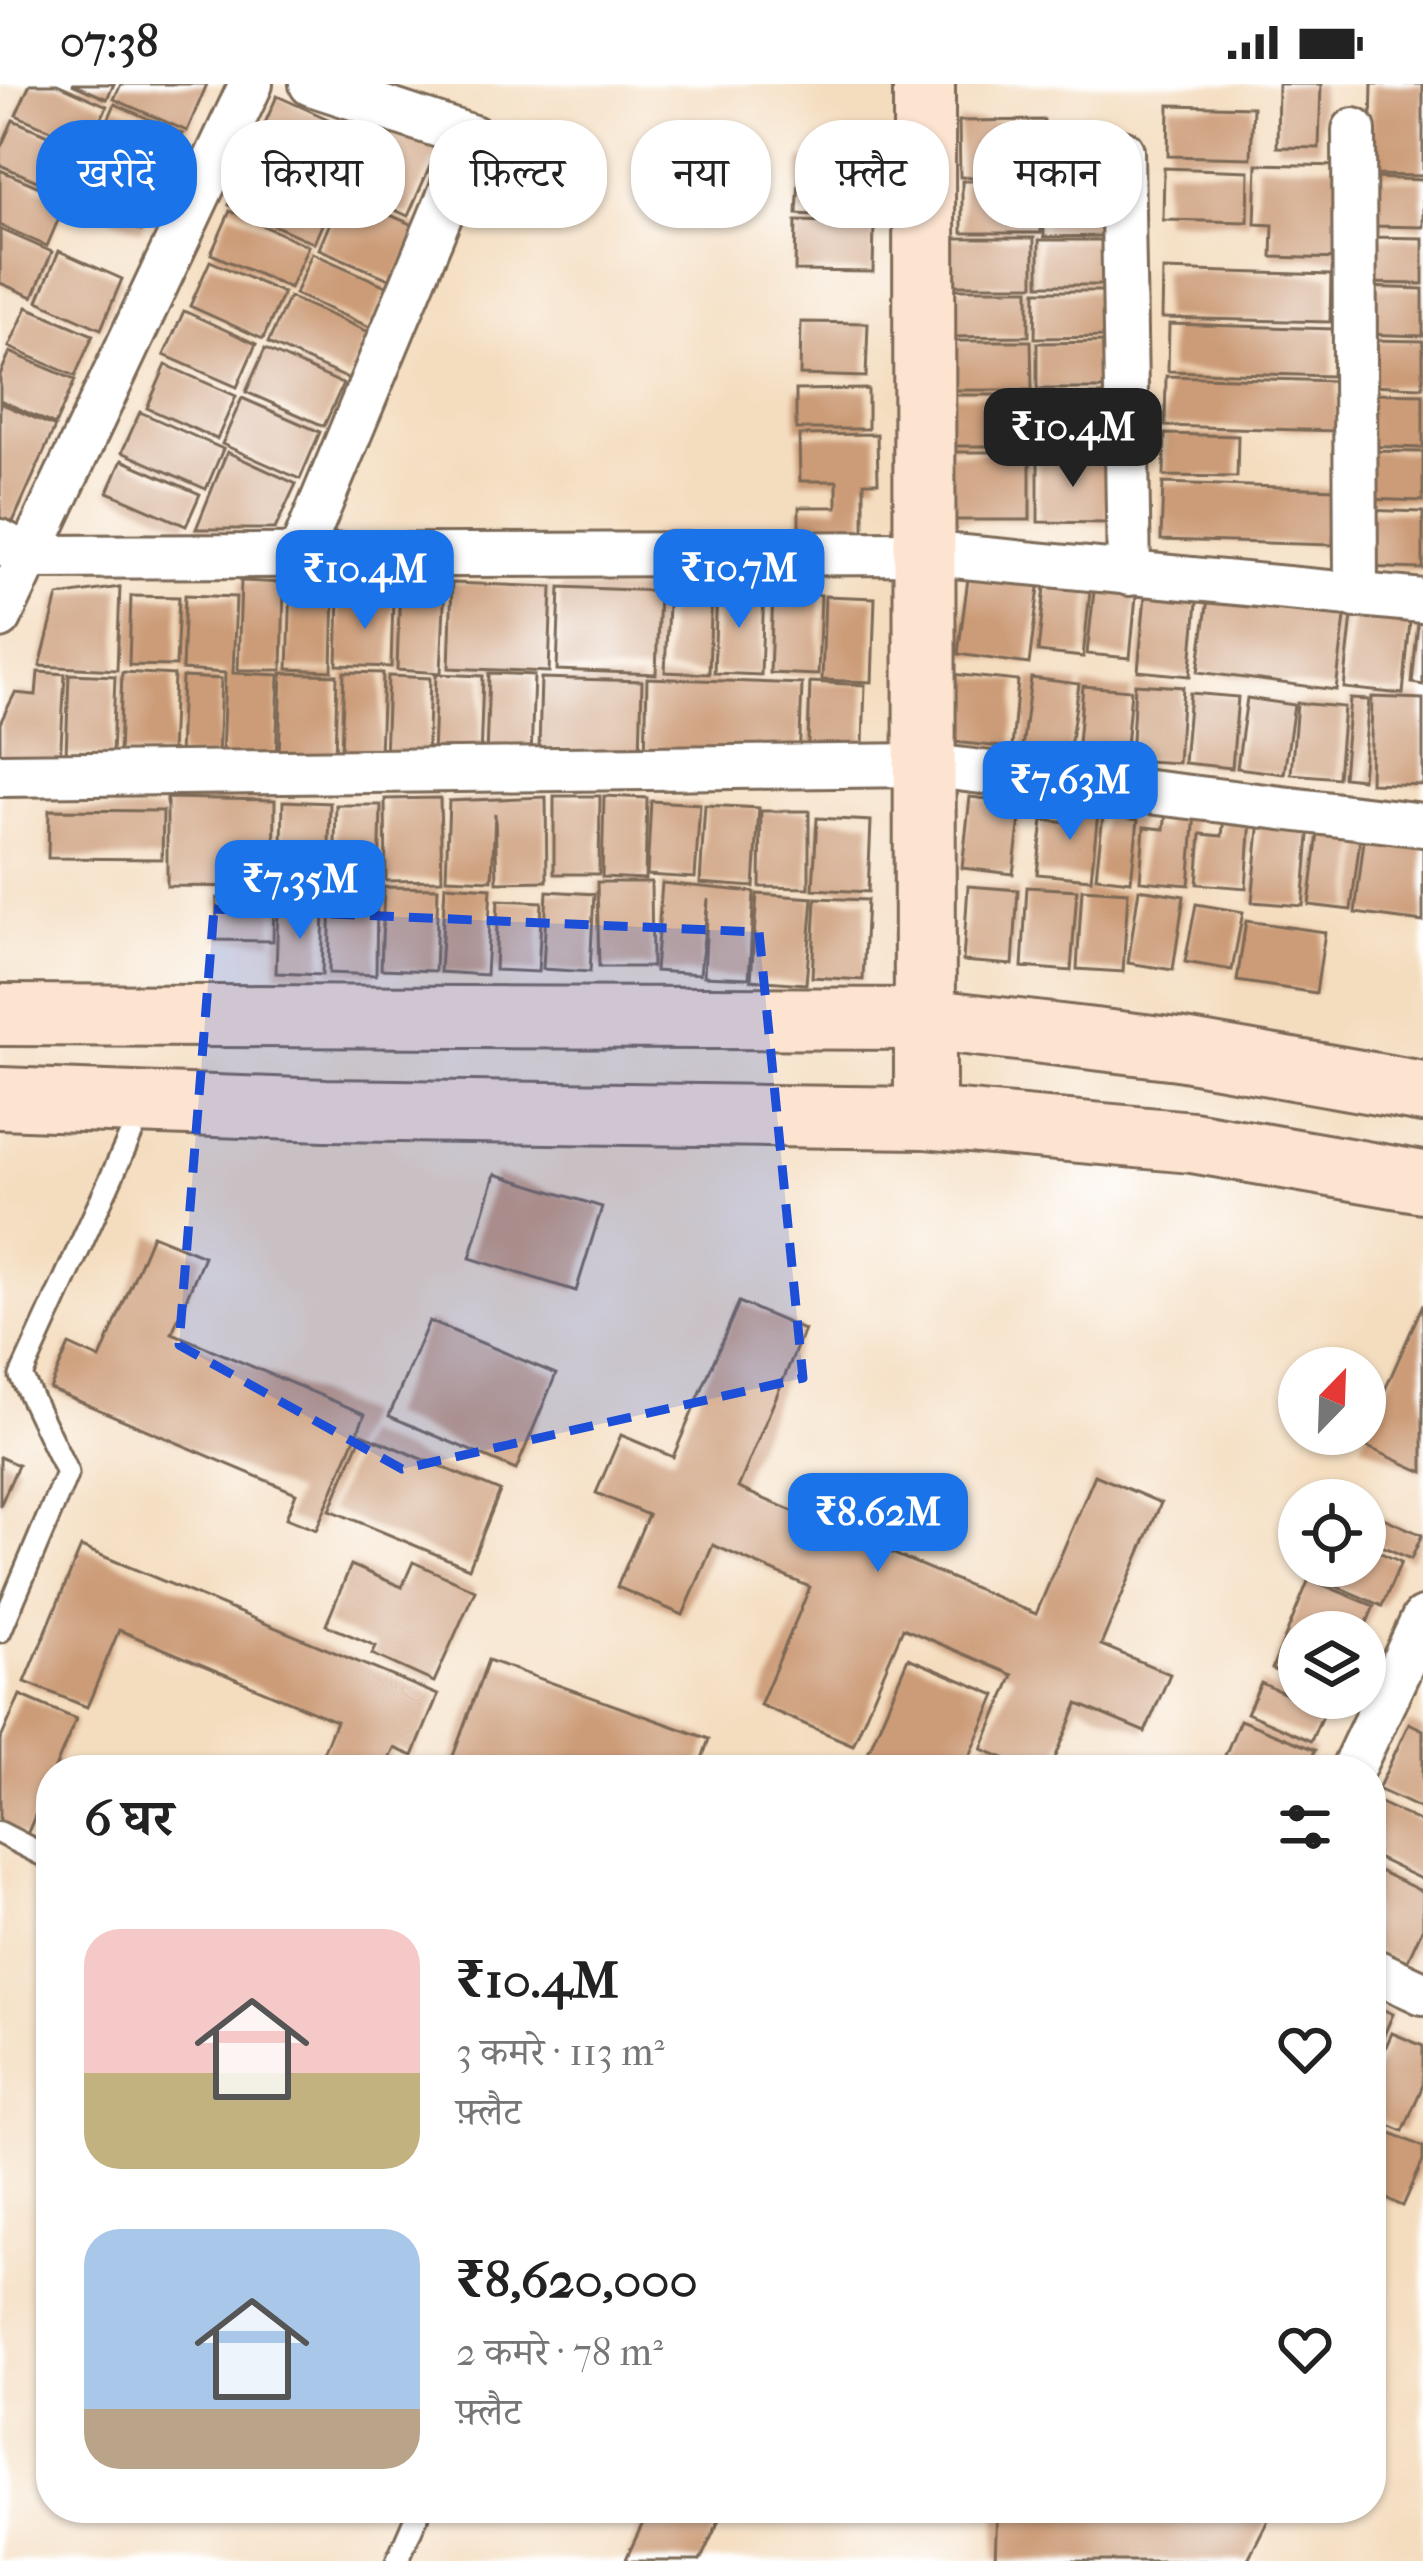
<!DOCTYPE html>
<html lang="hi">
<head>
<meta charset="utf-8">
<style>
	:root { --surface:#fff; --page:#f6f6f6; --text:#222; --muted:#767676; --accent:#1a73e8 }
	body { margin:0; font-family:"IM FELL French Canon","Noto Serif Devanagari",serif; background:var(--page); color:var(--text); height:100vh; display:flex; flex-direction:column; font-size:45px; white-space:nowrap }
	* { box-sizing:border-box; margin:0 }
	p { font-size:39px; color:var(--muted) }
	.icon { flex:none; width:66px; height:66px; fill:none; stroke:currentColor; stroke-width:2; stroke-linecap:round; stroke-linejoin:round }
	.map { position:relative; flex:1; overflow:hidden }
	.drawer { position:absolute; left:36px; top:1671px; width:1350px; height:768px; display:flex; flex-direction:column; background:var(--surface); border-radius:48px; box-shadow:0 3px 9px #0004 }
	.drawer>* { flex:none }
	.hud { position:absolute; left:36px; top:36px; width:1353px; height:108px; display:flex; gap:24px }
	.needle { width:78px; rotate:23deg }
	.fabs { position:absolute; left:1278px; top:1263px; display:grid; gap:24px }
	.fabs a { display:grid; place-items:center; width:108px; height:108px; border-radius:50%; background:var(--surface); box-shadow:0 3px 9px #0004; font-size:60px }
	.price { position:absolute; translate:-50% -102px; padding:0 27px; border-radius:24px; background:var(--accent); color:#fff; font-size:39px; line-height:78px; filter:drop-shadow(0 3px 6px #0008) }
	.price::after { content:''; position:absolute; left:50%; top:72px; width:36px; height:27px; margin-left:-18px; background:inherit; clip-path:polygon(0 0,100% 0,50% 100%) }
	.price.on { background:#222; color:#fff }
	ul { padding:0; list-style:none }
	li { display:flex; align-items:center; gap:36px; height:300px; padding:0 48px }
	li span { display:grid; place-items:center; flex:none; width:336px; height:240px; border-radius:36px; color:#555 }
	li>.icon { margin-inline-start:auto }
	span .icon { width:144px; height:144px; fill:#fffc; stroke-width:1 }
	li b { font-size:51px }
	h2 { display:flex; justify-content:space-between; align-items:center; height:144px; padding:0 48px; font-size:51px }
	.pill { padding:0 42px; border-radius:48px; background:var(--surface); box-shadow:0 3px 9px #0004; font-size:42px; line-height:108px }
	.pill.on { background:var(--accent); color:#fff }
	.status { display:flex; justify-content:space-between; align-items:center; height:84px; padding:0 60px; background:var(--surface); direction:ltr }
	.status svg { height:33px; fill:currentColor }
	.map>svg:first-child { display:block }
	.building { fill:#cc9c78 }
	.lines { fill:none; stroke-linecap:round; stroke-linejoin:round }
	.lane-casing { stroke:#7c6956; stroke-width:27 }
	.street-casing { stroke:#7c6956; stroke-width:48 }
	.secondary-casing { stroke:#7c6956; stroke-width:66 }
	.lane { stroke:#fff; stroke-width:21 }
	.street { stroke:#fff; stroke-width:42 }
	.secondary { stroke:#fde4d1; stroke-width:60 }
	.marked { fill:#1d4ed8; fill-opacity:0.2; stroke:#1d4ed8; stroke-width:9; stroke-dasharray:24 15; stroke-linejoin:round }
</style>
</head>
<body>
<div class="status"><b>07:38</b><svg viewBox="0 0 49 12"><path d="M0 12V9h3v3zM5 12V6h3v6zM10 12V3h3v9zM15 12V0h3v12zM26 1h20v11H26zM47 4h2v5h-2z"/></svg></div>
<div class="map">
<svg width="1423" height="2477" viewBox="0 0 1423 2477">
	<rect width="100%" height="100%" fill="#fff"/>
	<filter id="ink" filterUnits="userSpaceOnUse"><feTurbulence type="fractalNoise" baseFrequency=".00833" numOctaves="2"/><feDisplacementMap in="SourceGraphic" scale="24" xChannelSelector="R" yChannelSelector="G"/><feConvolveMatrix kernelMatrix="1 2 1 2 8 2 1 2 1" color-interpolation-filters="sRGB"/></filter>
	<filter id="wash" filterUnits="userSpaceOnUse"><feTurbulence type="fractalNoise" baseFrequency=".004" numOctaves="4" result="noise"/><feDisplacementMap in="SourceGraphic" scale="48" xChannelSelector="R" yChannelSelector="G"/><feGaussianBlur stdDeviation="2.7" result="paint"/><feColorMatrix in="noise" values="0 0 0 0 0 0 0 0 0 0 0 0 0 0 0 0 0 1.4 0 .05"/><feComposite in="paint" operator="in"/></filter>
	<g filter="url(#wash)">
		<rect width="100%" height="100%" fill="#f4ddbf"/>
		<g id="blocks">
			<g class="building">
				<path d="M30,0H57L107,22L89,63L16,31Z"/>
				<path d="M72,0H114L107,15Z"/>
				<path d="M121,0H207L187,47L114,15Z"/>
				<path d="M1278,0H1321L1319,64L1277,63Z"/>
				<path d="M1372,0H1423V92L1370,91Z"/>
				<path d="M277,12L359,49L333,107L251,71Z"/>
				<path d="M115,20L183,50L165,93L96,63Z"/>
				<path d="M1169,21L1253,23L1251,74L1168,72Z"/>
				<path d="M373,26L441,57L408,132L340,101Z"/>
				<path d="M13,36L87,68L69,111L0,81V65Z"/>
				<path d="M1044,36L1045,93H960L959,37Z"/>
				<path d="M95,67L163,97L141,147L73,118Z"/>
				<path d="M800,75L871,79L869,134L797,130Z"/>
				<path d="M249,76L334,113L314,159L229,121Z"/>
				<path d="M1257,80L1341,82V175L1272,173L1273,141L1255,140Z"/>
				<path d="M1164,84L1249,87L1248,138L1163,136Z"/>
				<path d="M0,86L67,115L47,162L0,141Z"/>
				<path d="M1372,94L1423,96V143L1372,142Z"/>
				<rect x="962" y="97" width="79" height="52"/>
				<path d="M1043,98H1113V152L1044,153Z"/>
				<path d="M342,110L420,144L396,198L319,165Z"/>
				<path d="M230,127L308,162L290,204L211,170Z"/>
				<path d="M796,137L874,139L873,188L795,187Z"/>
				<path d="M0,145L52,168L33,213L0,199Z"/>
				<path d="M1366,153L1423,154V200L1365,199Z"/>
				<path d="M943,154H1034V201H944Z"/>
				<path d="M1039,156H1110L1111,201H1039Z"/>
				<path d="M59,167L122,195L101,245L38,217Z"/>
				<path d="M312,169L388,203L370,243L295,210Z"/>
				<path d="M210,177L283,209L263,255L190,222Z"/>
				<path d="M1163,186L1331,191L1330,238L1162,234Z"/>
				<path d="M1364,203L1423,205V252L1363,250Z"/>
				<path d="M945,205H1029V252L945,253Z"/>
				<path d="M1036,207H1110V253L1035,254Z"/>
				<path d="M289,213L369,248L349,295L268,259Z"/>
				<path d="M27,223L93,251L75,292L9,263Z"/>
				<path d="M184,227L256,260L237,303L164,271Z"/>
				<path d="M801,238L868,239L866,293L800,291Z"/>
				<path d="M1169,240L1334,245L1332,292L1168,287Z"/>
				<path d="M1367,256L1423,257V303L1366,301Z"/>
				<path d="M945,257H1031L1032,306H945Z"/>
				<path d="M1111,258V305H1037V259Z"/>
				<path d="M265,265L343,300L324,342L246,308Z"/>
				<path d="M10,268L75,296L55,341L0,316V291Z"/>
				<path d="M166,281L236,312L217,355L147,324Z"/>
				<path d="M1166,292L1338,297L1337,347L1165,342Z"/>
				<path d="M868,305V345H796V306Z"/>
				<path d="M1363,309L1423,310V364L1362,362Z"/>
				<path d="M943,311H1029L1030,362H944Z"/>
				<rect x="1039" y="311" width="76" height="51"/>
				<path d="M242,314L320,348L300,395L222,360Z"/>
				<path d="M0,319L55,343L12,440L0,435Z"/>
				<path d="M140,328L223,365L206,405L122,368Z"/>
				<path d="M877,350L878,398H864V456H799V423H837V397H800L799,351Z"/>
				<path d="M1165,350L1238,352L1237,393L1164,392Z"/>
				<path d="M1366,367L1423,368V417L1365,415Z"/>
				<path d="M227,368L296,400L275,445H196Z"/>
				<rect x="936" y="368" width="94" height="68"/>
				<path d="M1108,373V439L1038,438V374Z"/>
				<path d="M122,376L200,410L186,442L108,408Z"/>
				<path d="M1163,399L1335,405L1333,461L1161,456Z"/>
				<path d="M1361,426L1423,428V485L1360,483Z"/>
				<path d="M969,487L1040,496L1029,580L958,570Z"/>
				<path d="M1046,493L1091,498L1083,573L1038,568Z"/>
				<path d="M241,497L284,499L282,586H238Z"/>
				<path d="M400,497L445,498L441,589L397,586Z"/>
				<path d="M669,498L712,499L709,590L665,588Z"/>
				<path d="M1095,498L1137,502L1130,574L1087,570Z"/>
				<path d="M452,499L552,503L549,588L449,584Z"/>
				<path d="M291,501L334,502L332,587L288,585Z"/>
				<path d="M1146,502L1198,508L1190,592L1138,587Z"/>
				<path d="M120,503L117,586L40,582L58,512Z"/>
				<path d="M560,503L659,507L656,590L557,586Z"/>
				<path d="M717,504L764,505L761,591L714,589Z"/>
				<path d="M1209,507L1346,525L1336,606L1198,588Z"/>
				<path d="M773,509L821,511L818,591L770,589Z"/>
				<path d="M185,511L236,513L233,589L279,591L276,678L222,675L225,589L182,586Z"/>
				<path d="M131,512L179,513L176,582L129,581Z"/>
				<path d="M825,512L875,514L872,598L822,596Z"/>
				<path d="M339,513L393,515L391,583L337,581Z"/>
				<path d="M1352,532L1410,538L1403,610L1344,604Z"/>
				<path d="M1418,539H1423V601L1412,599Z"/>
				<path d="M38,588L65,590L60,678L0,676V639L15,609L36,611Z"/>
				<path d="M122,588L174,591L171,672L119,670Z"/>
				<path d="M344,588L383,589L380,670L341,669Z"/>
				<path d="M282,589L337,591L335,674L279,673Z"/>
				<path d="M489,589L534,591L531,673L486,671Z"/>
				<path d="M69,590L115,592L112,673L66,671Z"/>
				<path d="M436,590L483,592L480,675L433,673Z"/>
				<path d="M951,590L1018,597L1012,664L944,657Z"/>
				<path d="M388,592L430,594L427,675L385,674Z"/>
				<path d="M182,593L221,595L218,675L179,673Z"/>
				<path d="M541,594L642,597L640,670L539,666Z"/>
				<path d="M647,594L802,600L799,680L645,674Z"/>
				<path d="M1031,594L1079,600L1069,670L1022,664Z"/>
				<path d="M810,598L865,601L862,689L807,686Z"/>
				<path d="M1135,600L1183,603L1178,679L1131,676Z"/>
				<path d="M1083,602L1131,606L1125,674L1077,671Z"/>
				<path d="M1190,609L1238,613L1232,684L1184,679Z"/>
				<path d="M1372,613L1423,615V701L1370,699Z"/>
				<path d="M1247,614L1294,621L1284,690L1237,684Z"/>
				<path d="M1350,615L1369,616L1362,695L1343,693Z"/>
				<path d="M1297,619L1344,623L1338,694L1291,690Z"/>
				<path d="M554,712H600L599,790H554Z"/>
				<path d="M604,712L647,714L645,795L602,793Z"/>
				<path d="M546,713L547,797L497,798L495,729L492,796L446,794L449,717Z"/>
				<path d="M970,713L1022,719L1013,790L962,784Z"/>
				<path d="M167,714L275,716L274,803L167,802Z"/>
				<path d="M440,714L442,796L386,797L385,715Z"/>
				<path d="M1070,715L1099,718L1091,795L1037,790L1043,736L1067,739Z"/>
				<path d="M283,717L330,719L328,804L281,803Z"/>
				<path d="M651,717L700,720L695,794L647,791Z"/>
				<path d="M336,721H381L379,799L334,798Z"/>
				<path d="M705,721L759,724L754,803L700,799Z"/>
				<path d="M49,726L163,727L162,775L48,774Z"/>
				<path d="M761,727H809V804L760,803Z"/>
				<path d="M1166,728L1195,730L1189,801L1140,797L1144,743L1164,745Z"/>
				<path d="M1103,731L1138,736L1131,797L1096,793Z"/>
				<path d="M1224,733L1251,734L1246,804L1197,800L1201,750L1222,752Z"/>
				<path d="M817,734L871,737L868,808L813,805Z"/>
				<path d="M1260,735L1310,740L1303,822L1252,818Z"/>
				<path d="M1319,741L1361,747L1351,826L1309,821Z"/>
				<path d="M1365,748L1423,756V838L1355,829Z"/>
				<path d="M597,798H651L652,883H599Z"/>
				<path d="M662,799L754,808L749,894L704,892L708,815L700,890L655,887Z"/>
				<path d="M445,801L491,804L486,891L440,888Z"/>
				<path d="M968,802L1018,806L1013,881L963,877Z"/>
				<path d="M384,803L438,804L435,887L381,885Z"/>
				<path d="M1027,803L1077,806L1071,887L1022,883Z"/>
				<path d="M331,805L377,807L376,891L329,889Z"/>
				<path d="M1082,805L1128,808L1123,888L1077,885Z"/>
				<path d="M1139,805L1184,812L1173,886L1128,879Z"/>
				<path d="M547,807L594,810L590,888L543,885Z"/>
				<path d="M757,810L813,814L806,900L751,896Z"/>
				<path d="M217,814L274,815L273,857L216,856Z"/>
				<path d="M816,814L867,816L863,896L812,893Z"/>
				<path d="M498,816L542,818L538,888L495,886Z"/>
				<path d="M1196,820L1243,828L1232,886L1185,878Z"/>
				<path d="M278,824L324,826L322,891L276,889Z"/>
				<path d="M1246,837L1325,848L1316,909L1237,897Z"/>
				<path d="M495,1090L602,1123L576,1207L470,1174Z"/>
				<path d="M152,1151L204,1172L172,1249L365,1330L316,1446L286,1434L296,1409L50,1305L69,1261L100,1275Z"/>
				<path d="M739,1218L804,1246L738,1404L1036,1530L1095,1391L1161,1419L1101,1561L1170,1590L1145,1648L1078,1620L1050,1686H1033L982,1665L1013,1591L903,1544L853,1661L760,1621L810,1503L713,1461L683,1531L617,1503L648,1431L596,1409L621,1351L673,1373Z"/>
				<path d="M1423,1220V1388L1361,1360Z"/>
				<path d="M429,1237L556,1290L516,1386L389,1332Z"/>
				<path d="M362,1350L500,1407L469,1484L330,1426Z"/>
				<path d="M0,1373L18,1381L0,1422Z"/>
				<path d="M1365,1426L1422,1451L1411,1475L1365,1455Z"/>
				<path d="M1365,1462L1401,1478L1382,1522L1307,1490L1310,1482H1365Z"/>
				<path d="M81,1463L438,1611L413,1672L394,1664L384,1686H316L336,1637L119,1546L87,1623L25,1598Z"/>
				<path d="M413,1478L475,1506L434,1598L372,1570L376,1562L326,1541L351,1481L402,1503Z"/>
				<path d="M1309,1495L1374,1522L1363,1548H1299V1597L1272,1585Z"/>
				<path d="M908,1574L996,1611L964,1686H889L865,1676Z"/>
				<path d="M488,1576L709,1655L698,1686H448Z"/>
				<path d="M1261,1599L1324,1627L1311,1657L1247,1629Z"/>
				<path d="M20,1611L76,1635L26,1753L0,1741V1657Z"/>
				<path d="M1240,1636L1315,1666L1307,1686H1234L1221,1681Z"/>
				<path d="M1409,1639L1423,1646V1726L1378,1705Z"/>
				<path d="M1376,1717L1423,1739V1796L1371,1771Z"/>
				<path d="M1371,1783L1423,1808V1843L1405,1882L1371,1866Z"/>
				<path d="M1371,1920L1393,1930L1371,1981Z"/>
				<path d="M1392,1949L1423,1962V2001L1403,2047L1371,2033V1996Z"/>
				<path d="M1371,2040L1423,2063V2077L1403,2122L1371,2108Z"/>
				<path d="M650,2424H725L700,2477H625Z"/>
				<path d="M997,2424H1274L1247,2477H995Z"/>
			</g>
		</g>
	</g>
	<g filter="url(#ink)">
		<use href="#blocks" fill-opacity="0" stroke="#7c6956" stroke-width="3"/>
		<g class="lines">
			<defs>
				<g id="lane">
					<path d="M0,1547L67,1389L21,1292L142,1026"/>
					<path d="M0,1749L51,1775"/>
					<path d="M397,2477L420,2424"/>
				</g>
				<g id="street">
					<path d="M1354,46L1356,512"/>
					<path d="M1122,67L1129,490"/>
					<path d="M0,457L30,473L922,469L1423,517"/>
					<path d="M300,470L473,53L311,0"/>
					<path d="M0,533L251,0"/>
					<path d="M0,691L924,681L1423,741"/>
					<path d="M1352,1686L1423,1535"/>
					<path d="M1371,1885L1423,1909"/>
				</g>
				<g id="secondary">
					<path d="M924,0L925,1034"/>
					<path d="M0,931L924,935L1178,965L1423,1008"/>
					<path d="M0,1014L326,1026L925,1034L1192,1058L1423,1098"/>
				</g>
			</defs>
			<use href="#lane" class="lane-casing"/>
			<use href="#street" class="street-casing"/>
			<use href="#secondary" class="secondary-casing"/>
			<use href="#lane" class="lane"/>
			<use href="#street" class="street"/>
			<use href="#secondary" class="secondary"/>
		</g>
	</g>
	<path class="marked" d="M214,825L759,848L803,1294L402,1385L179,1261Z"/>
</svg>
<div class="fabs">
<a><svg class="needle" viewBox="-14 -14 28 28"><path d="M0-13l5 13h-10z" fill="#e53935"/><path d="M0 13l5-13h-10z" fill="#767676"/></svg></a>
<a><svg class="icon" aria-label="locate" viewBox="0 0 24 24"><circle cx="12" cy="12" r="6"/><path d="M12 2v4M12 18v4M2 12h4M18 12h4"/></svg></a>
<a><svg class="icon" aria-label="layers" viewBox="0 0 24 24"><path d="M12 4l9 5-9 5-9-5zM3 14l9 5 9-5"/></svg></a>
</div>
<b class="price on" style="left:1073px;top:406px">₹10.4M</b>
<b class="price" style="left:739px;top:547px">₹10.7M</b>
<b class="price" style="left:365px;top:548px">₹10.4M</b>
<b class="price" style="left:1070px;top:759px">₹7.63M</b>
<b class="price" style="left:300px;top:858px">₹7.35M</b>
<b class="price" style="left:878px;top:1491px">₹8.62M</b>
<div class="hud">
<a class="pill on">खरीदें</a>
<a class="pill">किराया</a>
<a class="pill">फ़िल्टर</a>
<a class="pill">नया</a>
<a class="pill">फ़्लैट</a>
<a class="pill">मकान</a>
</div>
<section class="drawer">
<h2>6 घर<svg class="icon" aria-label="filters" viewBox="0 0 24 24"><path d="M4 7h16M4 17h16"/><circle cx="9" cy="7" r="2"/><circle cx="15" cy="17" r="2"/></svg></h2>
<ul>
<li><span style="background:linear-gradient(#f6c9c9 60%,#c2b280 0)"><svg class="icon" aria-label="home" viewBox="0 0 24 24"><path d="M3 11l9-7 9 7M6 9v11h12V9"/></svg></span><div><b>₹10.4M</b><p>3 कमरे · 113 m²</p><p>फ़्लैट</p></div><svg class="icon" aria-label="heart" viewBox="0 0 24 24"><path d="M12 20l-8-8c-3-5 5-10 8-4 3-6 11-1 8 4z"/></svg></li>
<li><span style="background:linear-gradient(#a9c7e8 75%,#b9a48a 0)"><svg class="icon" aria-label="home" viewBox="0 0 24 24"><path d="M3 11l9-7 9 7M6 9v11h12V9"/></svg></span><div><b>₹8,620,000</b><p>2 कमरे · 78 m²</p><p>फ़्लैट</p></div><svg class="icon" aria-label="heart" viewBox="0 0 24 24"><path d="M12 20l-8-8c-3-5 5-10 8-4 3-6 11-1 8 4z"/></svg></li>
</ul>
</section>
</div>
</body>
</html>
